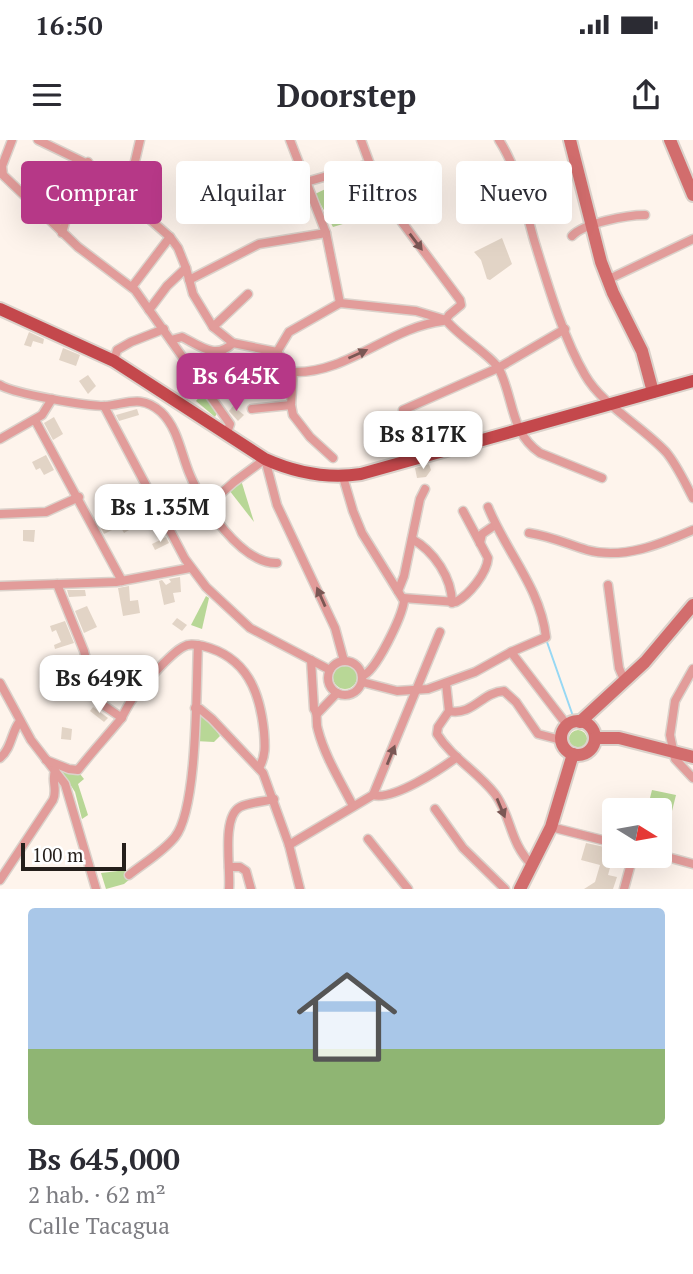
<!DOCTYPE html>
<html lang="es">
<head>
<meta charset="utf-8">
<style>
	:root { --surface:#fff; --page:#f2f2f3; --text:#2b2b33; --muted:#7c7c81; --line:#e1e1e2; --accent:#b63887 }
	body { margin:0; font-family:"PT Serif",serif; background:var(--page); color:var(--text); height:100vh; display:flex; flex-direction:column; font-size:26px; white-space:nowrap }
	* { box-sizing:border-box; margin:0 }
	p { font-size:23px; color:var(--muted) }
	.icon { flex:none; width:38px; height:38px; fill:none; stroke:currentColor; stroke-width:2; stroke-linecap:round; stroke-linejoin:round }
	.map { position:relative; height:749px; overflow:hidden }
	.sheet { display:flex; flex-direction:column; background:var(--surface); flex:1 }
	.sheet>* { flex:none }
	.banner { position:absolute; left:21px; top:21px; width:651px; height:63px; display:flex; gap:14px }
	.needle { width:46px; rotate:101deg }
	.tools { position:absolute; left:602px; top:658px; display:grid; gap:14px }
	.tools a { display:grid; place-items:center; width:70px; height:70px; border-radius:7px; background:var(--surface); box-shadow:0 7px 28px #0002; font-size:35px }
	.scale { position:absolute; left:21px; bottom:18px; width:105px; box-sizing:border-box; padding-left:7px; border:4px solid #251f1b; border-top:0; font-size:19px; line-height:24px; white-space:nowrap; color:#251f1b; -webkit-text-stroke:5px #fff; paint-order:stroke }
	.price { position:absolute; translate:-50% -60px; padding:0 16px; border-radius:14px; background:#fff; color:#222; font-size:23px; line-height:46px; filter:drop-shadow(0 2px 4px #0008) }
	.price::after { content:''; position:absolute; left:50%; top:42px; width:21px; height:16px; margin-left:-10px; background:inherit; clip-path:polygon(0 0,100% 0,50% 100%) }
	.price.selected { background:var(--accent); color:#fff }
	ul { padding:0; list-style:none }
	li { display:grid; align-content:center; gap:14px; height:371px; padding:0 28px }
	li+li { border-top:2px solid var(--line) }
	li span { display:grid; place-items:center; height:217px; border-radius:7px; color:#555 }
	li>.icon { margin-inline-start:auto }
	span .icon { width:126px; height:126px; fill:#fffc; stroke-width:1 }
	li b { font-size:30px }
	.chip { padding:0 24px; border-radius:7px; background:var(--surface); box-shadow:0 7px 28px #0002; font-size:24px; line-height:63px }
	.chip.selected { background:var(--accent); color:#fff }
	.status { display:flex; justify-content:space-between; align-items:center; height:49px; padding:0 35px; background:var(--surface); direction:ltr }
	.status svg { height:19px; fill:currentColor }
	header { display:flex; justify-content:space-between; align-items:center; height:91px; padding:0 28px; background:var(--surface); font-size:32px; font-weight:800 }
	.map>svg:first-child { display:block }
	.green { fill:#b8d796 }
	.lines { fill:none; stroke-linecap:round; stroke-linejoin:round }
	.stream { stroke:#97d8f4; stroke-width:2 }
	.building { fill:#e2d4c6 }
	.street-casing { stroke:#dbd2cb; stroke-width:11 }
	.secondary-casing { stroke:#dbd2cb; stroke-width:16 }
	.primary-casing { stroke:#dbd2cb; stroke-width:16 }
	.street { stroke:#e29c9a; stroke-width:8 }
	.secondary { stroke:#d26d6d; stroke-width:12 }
	.primary { stroke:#c4484c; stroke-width:12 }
	.oneway { fill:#7a5754 }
</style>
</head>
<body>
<div class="status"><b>16:50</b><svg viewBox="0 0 49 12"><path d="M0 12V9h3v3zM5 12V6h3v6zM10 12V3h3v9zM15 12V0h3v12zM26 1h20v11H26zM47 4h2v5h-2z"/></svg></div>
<header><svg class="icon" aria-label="menu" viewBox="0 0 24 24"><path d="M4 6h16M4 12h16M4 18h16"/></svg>Doorstep<svg class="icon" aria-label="share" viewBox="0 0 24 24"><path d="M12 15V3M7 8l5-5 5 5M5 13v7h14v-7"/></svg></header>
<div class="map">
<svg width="693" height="749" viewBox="0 0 693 749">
	<rect width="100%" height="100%" fill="#fef4ec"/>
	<g class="green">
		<path d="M363,31L382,72L333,87L315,54Z"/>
		<path d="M205,250L218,271L215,277L196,261Z"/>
		<path d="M241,340L254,382L229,350Z"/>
		<path d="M206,456L209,458L202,489L191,485Z"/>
		<circle cx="345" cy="537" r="12"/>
		<path d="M198,575L207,578L220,596L214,602L195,601Z"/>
		<circle cx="578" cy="599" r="9"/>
		<path d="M59,627L76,635L80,634L84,639L78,644L88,675L82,679L75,652Z"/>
		<path d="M652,650L676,655L672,671L648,666Z"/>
		<path d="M127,730L130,739L124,744L106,749L101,733Z"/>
	</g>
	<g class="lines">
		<path class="stream" d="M547,502L574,579"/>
	</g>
	<g class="building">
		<path d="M502,98L512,124L490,140L487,139L481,120L474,112Z"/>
		<path d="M29,192L44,199L43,204L33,201L31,207L24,205Z"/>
		<path d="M63,208L80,215L76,226L59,220Z"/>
		<path d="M88,235L96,246L88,254L79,241Z"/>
		<path d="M233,266L244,275L238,281L229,271Z"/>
		<path d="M137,269L139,275L119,281L116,275Z"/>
		<path d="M54,277L63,294L53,300L44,283Z"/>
		<path d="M46,315L54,330L44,335L40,328L36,330L32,322Z"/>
		<path d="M429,324L431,330L426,337L417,338L415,328Z"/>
		<path d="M114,361L129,390L124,393L120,386L104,394L100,386L110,381L103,367Z"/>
		<path d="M149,366L155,376L144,383L138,373Z"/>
		<path d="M23,390H35L34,402L23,401Z"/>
		<path d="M166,397L169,403L155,410L152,404Z"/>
		<path d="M180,437L181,452L173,453L175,462L164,465L159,441L162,440L166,445L171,442L169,439Z"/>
		<path d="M129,446L130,461L138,460L140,473L123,476L118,448Z"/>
		<path d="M67,450H85L86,456L69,457Z"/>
		<path d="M87,466L97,487L84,493L75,471Z"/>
		<path d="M177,478L187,485L182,491L172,484Z"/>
		<path d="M65,481L74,503L55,509L54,505L61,502L56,490L52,492L50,486Z"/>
		<path d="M93,567L108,578L104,582L90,571Z"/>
		<path d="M62,587L72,589L71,600L61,599Z"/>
		<path d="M660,670L672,673L662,709H660Z"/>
		<path d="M586,703L614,709V716H624L622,728L611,724L608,735L617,737L613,749H584L595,742L600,725L581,720Z"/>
	</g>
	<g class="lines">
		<defs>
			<g id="street">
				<path d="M12,0L2,26L3,35L78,107L135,150L230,284L227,293"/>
				<path d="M38,0L100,30L122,55L170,97L178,108L186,128L193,154L213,187L233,203L277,212L293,232L291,265L293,275L310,297L333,318"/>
				<path d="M290,0L326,93L340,163"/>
				<path d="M361,0L381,54L460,160L461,165L449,175L446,180"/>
				<path d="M499,0C519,31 524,65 534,100C547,142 563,198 585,235C602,265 642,286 666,312C677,325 685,343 693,358"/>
				<path d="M306,42L369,24"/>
				<path d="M122,55L132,34L140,0"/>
				<path d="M62,93L70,65L88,22"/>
				<path d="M572,96C584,83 627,75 645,75"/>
				<path d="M189,140L259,104L326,93"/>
				<path d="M607,140L693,99"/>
				<path d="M132,147L170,97"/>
				<path d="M149,170L167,146L186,128"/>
				<path d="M446,180C458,196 492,216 499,229C514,258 510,293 540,313L602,338"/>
				<path d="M213,187L248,154"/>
				<path d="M171,200L182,197C200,206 216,220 233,203"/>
				<path d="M277,212L289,192L340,163L416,171L446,180"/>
				<path d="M114,221L117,210L131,202L164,189"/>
				<path d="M293,232C347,234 390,187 443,181"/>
				<path d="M0,245C14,254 87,266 105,266C127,264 141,254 161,272C178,288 181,314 190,335C202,364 241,424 277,423"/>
				<path d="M104,266L185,419L206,447L250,488L330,530"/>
				<path d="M252,269L291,265"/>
				<path d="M403,270L498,228L565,189"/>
				<path d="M35,280L122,441"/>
				<path d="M0,299L42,275L52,259"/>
				<path d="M343,337L353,371L362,393L404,461C402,476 376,532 362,536"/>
				<path d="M207,366L234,342L265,319L277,365L335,488L344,521"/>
				<path d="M0,374L46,372L79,357"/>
				<path d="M529,393C550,396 567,404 587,410C623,420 661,404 693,390"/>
				<path d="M412,399C434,411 452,438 452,463"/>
				<path d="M480,403L482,394L495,385"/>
				<path d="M57,444L84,511L94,552L103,565L122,578"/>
				<path d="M608,445L619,528L625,542"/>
				<path d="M0,446L116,442L190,428"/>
				<path d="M398,451L404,436L420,359L425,349"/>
				<path d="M403,458L456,462C469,455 487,433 488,418L463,371"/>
				<path d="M511,512L567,585"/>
				<path d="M311,520L314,569C319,575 315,582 318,590C325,617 341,642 353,666"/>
				<circle cx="345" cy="538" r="17"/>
				<path d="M693,529L675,561L670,595L675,619L693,638"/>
				<path d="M362,542L397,551L428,549L475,532L511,512L546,497C540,447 506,412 488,367"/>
				<path d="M0,543L31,600L65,644L96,749"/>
				<path d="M446,543L449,571L438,587L437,594C452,618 478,632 495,654C512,677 509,703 533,726"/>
				<path d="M195,568L200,569L212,579L263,633L289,705L300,749"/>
				<path d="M449,571C473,576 482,552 504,551L516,562L538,594L561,600"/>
				<path d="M317,574L337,553"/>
				<path d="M0,618C12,608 11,592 20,581"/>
				<path d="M46,620L69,629L78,630C91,613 106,597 120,580C124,574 127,567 131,561C138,550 171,513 183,507C190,503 196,505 203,506C247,517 260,552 264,592C265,605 266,616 259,628"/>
				<path d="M373,655C393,661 441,629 457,617"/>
				<path d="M435,669L463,708L505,749"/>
				<path d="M551,687L614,703"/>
				<path d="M368,699L408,749"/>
				<path d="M289,705L373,655L440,492"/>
				<path d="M660,715L693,724"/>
				<path d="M229,727H240L246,731L251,749"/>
				<path d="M129,735C144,723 163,712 175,697C198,668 196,547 198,505"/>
				<path d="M0,740L53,660C58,650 51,640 55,631"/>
				<path d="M229,749C231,730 221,677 240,667C250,662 263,662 274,659"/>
				<path d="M624,749L633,716"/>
			</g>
			<g id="secondary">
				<path d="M570,0L601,122L613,153L642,211L653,252"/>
				<path d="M670,0L693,55"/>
				<circle cx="578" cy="598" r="17"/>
				<path d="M580,582L645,522L693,465"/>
				<path d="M595,598H619L693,617"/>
				<path d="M520,749L551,687L573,614"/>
			</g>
			<path id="primary" d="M0,169L114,221L265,319C296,333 327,339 361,334L693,241"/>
		</defs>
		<use href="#street" class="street-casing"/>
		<use href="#secondary" class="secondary-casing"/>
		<use href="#primary" class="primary-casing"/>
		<use href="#street" class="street"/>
		<use href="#secondary" class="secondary"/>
		<use href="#primary" class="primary"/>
	</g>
	<defs><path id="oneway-solid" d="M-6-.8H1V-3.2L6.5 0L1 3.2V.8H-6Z" transform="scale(1.75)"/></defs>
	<g class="oneway">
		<use href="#oneway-solid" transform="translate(416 102) rotate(53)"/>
		<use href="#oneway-solid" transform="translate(358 214) rotate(-24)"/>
		<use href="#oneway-solid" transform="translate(321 457) rotate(-114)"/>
		<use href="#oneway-solid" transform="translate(391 615) rotate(-68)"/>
		<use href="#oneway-solid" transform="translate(501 668) rotate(67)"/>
	</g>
</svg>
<div class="tools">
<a><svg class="needle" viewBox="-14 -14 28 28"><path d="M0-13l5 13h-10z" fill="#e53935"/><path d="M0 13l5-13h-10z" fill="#7c7c81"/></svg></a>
</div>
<div class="scale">100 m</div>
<b class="price selected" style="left:236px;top:273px">Bs 645K</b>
<b class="price" style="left:423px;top:331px">Bs 817K</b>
<b class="price" style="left:160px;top:404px">Bs 1.35M</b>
<b class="price" style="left:99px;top:575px">Bs 649K</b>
<div class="banner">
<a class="chip selected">Comprar</a>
<a class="chip">Alquilar</a>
<a class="chip">Filtros</a>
<a class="chip">Nuevo</a>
</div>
</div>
<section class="sheet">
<ul>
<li><span style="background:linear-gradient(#a9c7e8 65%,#8fb573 0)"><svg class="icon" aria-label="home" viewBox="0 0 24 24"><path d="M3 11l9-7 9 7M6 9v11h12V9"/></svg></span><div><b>Bs 645,000</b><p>2 hab. · 62 m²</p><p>Calle Tacagua</p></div></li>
</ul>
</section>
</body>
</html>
